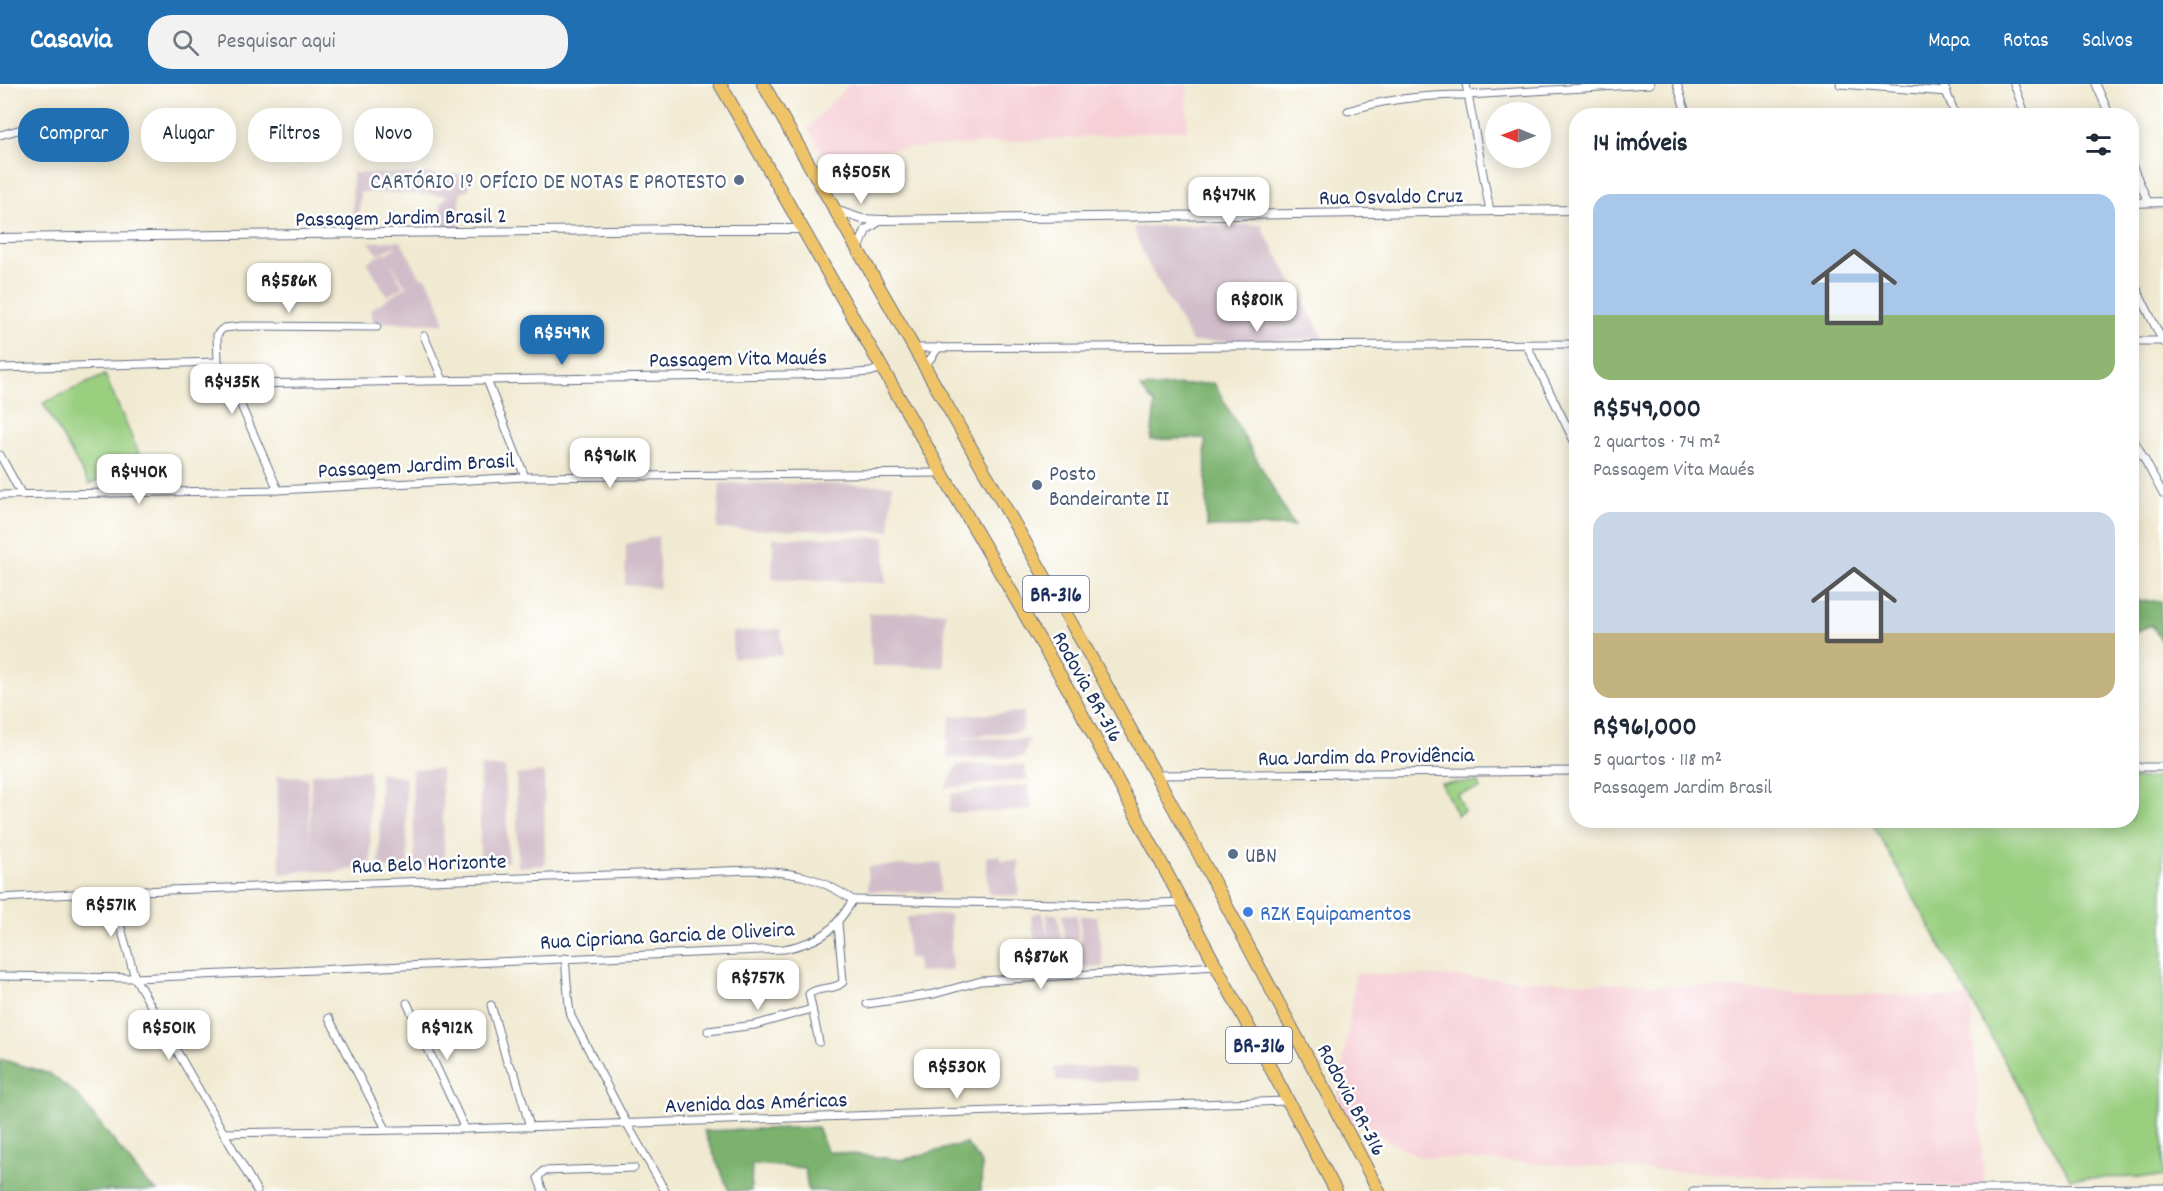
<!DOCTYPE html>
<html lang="pt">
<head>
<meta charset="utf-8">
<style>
	:root { --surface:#fff; --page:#f2f2f3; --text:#1f2937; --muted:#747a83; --accent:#1f6fb2 }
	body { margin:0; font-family:Dekko,sans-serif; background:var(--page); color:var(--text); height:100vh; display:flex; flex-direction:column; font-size:22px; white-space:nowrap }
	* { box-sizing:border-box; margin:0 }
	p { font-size:20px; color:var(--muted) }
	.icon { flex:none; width:33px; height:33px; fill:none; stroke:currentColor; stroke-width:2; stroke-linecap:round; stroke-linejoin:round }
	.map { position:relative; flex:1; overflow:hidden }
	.panel { position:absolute; left:1569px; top:24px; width:570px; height:720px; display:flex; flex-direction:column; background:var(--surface); border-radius:24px; box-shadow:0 3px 15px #0003 }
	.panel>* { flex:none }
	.guide { position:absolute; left:18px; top:24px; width:570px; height:54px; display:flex; gap:12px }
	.needle { width:39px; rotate:271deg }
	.fabs { position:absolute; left:1485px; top:18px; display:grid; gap:12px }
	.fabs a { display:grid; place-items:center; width:66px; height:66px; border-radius:50%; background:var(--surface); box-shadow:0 3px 15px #0003; font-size:30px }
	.price { position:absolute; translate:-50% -51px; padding:0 14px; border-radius:12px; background:#fff; color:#222; font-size:20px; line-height:39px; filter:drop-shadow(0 2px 3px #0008) }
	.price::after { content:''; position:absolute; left:50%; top:36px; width:18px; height:14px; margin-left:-9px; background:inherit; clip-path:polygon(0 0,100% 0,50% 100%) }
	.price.active { background:var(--accent); color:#fff }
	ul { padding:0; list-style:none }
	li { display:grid; align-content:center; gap:12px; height:318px; padding:0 24px }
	li span { display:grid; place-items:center; height:186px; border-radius:18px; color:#555 }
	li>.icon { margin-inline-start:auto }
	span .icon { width:108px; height:108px; fill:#fffc; stroke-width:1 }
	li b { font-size:26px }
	h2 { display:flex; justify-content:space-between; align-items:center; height:72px; padding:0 24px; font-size:26px }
	.tag { padding:0 21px; border-radius:24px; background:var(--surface); box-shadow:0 3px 15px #0003; font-size:21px; line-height:54px }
	.tag.active { background:var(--accent); color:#fff }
	header { display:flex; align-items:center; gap:36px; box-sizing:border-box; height:84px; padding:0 30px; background:var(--accent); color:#fff }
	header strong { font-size:28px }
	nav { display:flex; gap:33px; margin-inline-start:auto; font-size:21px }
	.search { width:420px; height:54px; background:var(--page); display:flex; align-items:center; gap:15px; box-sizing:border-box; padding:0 21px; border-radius:24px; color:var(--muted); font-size:22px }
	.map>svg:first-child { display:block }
	.built { fill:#f6cfd7 }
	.industrial { fill:#d1bdc9 }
	.green { fill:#9acf80; stroke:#5a7f6f; stroke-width:1.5 }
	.forest { fill:#7bb26e; stroke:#4b7066; stroke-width:1.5 }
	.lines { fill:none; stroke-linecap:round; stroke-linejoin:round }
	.minor-casing { stroke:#667087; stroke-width:9 }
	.tertiary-casing { stroke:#667087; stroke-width:10 }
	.trunk-casing { stroke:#667087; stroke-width:14 }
	.minor { stroke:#fff; stroke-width:7 }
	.tertiary { stroke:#fff; stroke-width:8 }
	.trunk { stroke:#efc469; stroke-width:12 }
	.service-dot { fill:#5c6f8a; stroke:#fff; stroke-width:2 }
	.shop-dot { fill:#3f7fe0; stroke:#fff; stroke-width:2 }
	.labels { text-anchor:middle; stroke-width:5; stroke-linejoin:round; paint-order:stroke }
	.shield { fill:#fff; stroke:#5f6d8e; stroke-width:1.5 }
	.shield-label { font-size:21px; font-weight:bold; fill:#1b2f5e }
	.service-label { font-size:22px; fill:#4e5e75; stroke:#fff; text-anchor:start }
	.street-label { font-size:22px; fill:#1b2f5e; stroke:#fff }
	.shop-label { font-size:22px; fill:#366cbe; stroke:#fff; text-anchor:start }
</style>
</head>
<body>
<header>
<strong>Casavia</strong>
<div class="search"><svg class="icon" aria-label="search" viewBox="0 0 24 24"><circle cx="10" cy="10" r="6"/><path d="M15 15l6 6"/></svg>Pesquisar aqui</div>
<nav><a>Mapa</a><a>Rotas</a><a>Salvos</a></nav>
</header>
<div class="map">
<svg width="2163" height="1107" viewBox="0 0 2163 1107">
	<rect width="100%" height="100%" fill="#fff"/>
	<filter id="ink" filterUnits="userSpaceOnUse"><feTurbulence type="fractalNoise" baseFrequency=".0167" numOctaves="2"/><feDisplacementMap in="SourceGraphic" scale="12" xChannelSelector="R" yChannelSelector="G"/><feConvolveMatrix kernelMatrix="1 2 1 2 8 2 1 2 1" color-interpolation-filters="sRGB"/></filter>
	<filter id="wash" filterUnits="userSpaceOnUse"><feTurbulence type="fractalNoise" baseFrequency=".008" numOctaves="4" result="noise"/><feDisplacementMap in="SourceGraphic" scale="24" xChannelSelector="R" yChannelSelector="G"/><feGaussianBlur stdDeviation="1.35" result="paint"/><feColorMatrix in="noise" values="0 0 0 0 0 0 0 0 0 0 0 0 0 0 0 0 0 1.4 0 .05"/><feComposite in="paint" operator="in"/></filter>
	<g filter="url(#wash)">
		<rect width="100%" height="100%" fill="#f1ead2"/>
		<g class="built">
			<path d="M849,0H1187V46L823,70L808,44Z"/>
			<path d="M1356,889L1970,914L1985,1105L1419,1073L1336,1028Z"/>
		</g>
		<g class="industrial">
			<path d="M352,89L460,90H473L469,105L460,109L459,144H442L441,119L448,111L360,108L359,128L353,137Z"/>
			<path d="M1188,141H1263V146L1324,255L1192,258L1144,172L1133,143Z"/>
			<path d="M402,157V160L421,194L424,192L437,213L445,240L374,238L370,226L406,203L390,177L403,203L387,212L367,178L385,168L387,170L398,161L378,170L369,158Z"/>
			<path d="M720,399L892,401L890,447L717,445Z"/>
			<path d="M658,452L660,504L625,501L626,460Z"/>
			<path d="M885,453L886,499L772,495L773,454Z"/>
			<path d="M945,528L944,583L872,582L869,529Z"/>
			<path d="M781,545L782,571L733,574L732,548Z"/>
			<path d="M1024,628L1022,647L955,654L1030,655L1023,673L947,674V654L951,632Z"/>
			<path d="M957,681H1024L1028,695L945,704Z"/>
			<path d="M480,682L505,684L508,778L480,779Z"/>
			<path d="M412,685H441L445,781L415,782Z"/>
			<path d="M369,686L371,781L334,789L311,786L280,790L277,691L307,694L310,762L311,690Z"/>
			<path d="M544,688L545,781L518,783L516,691Z"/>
			<path d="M380,689L405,694L408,782L379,784Z"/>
			<path d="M1028,701L1032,726L948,729L951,710Z"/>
			<path d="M1001,771V776L1019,777L1018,812L989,810L986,773Z"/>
			<path d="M941,779L940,808L946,809L868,807V783Z"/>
			<path d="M1042,828L1048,851L1047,828L1058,831L1062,857L1035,859L1031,831Z"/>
			<path d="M1062,830L1077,831L1078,855L1065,857Z"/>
			<path d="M950,831L952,886L918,888L917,874H908L907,833Z"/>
			<path d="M1080,832H1097L1104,883H1067L1065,861L1081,859Z"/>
			<path d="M1054,983L1137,984L1140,997H1057Z"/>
		</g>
		<g class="green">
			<path d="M105,291L143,379L89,400L43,319Z"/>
			<path d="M2163,694V1093L2070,1094L1871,737L2132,736V695Z"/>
			<path d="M1478,698L1480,705L1457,710L1464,727L1457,731L1441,699Z"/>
		</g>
		<g class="forest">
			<path d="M1214,299L1294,442L1207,443L1205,354L1151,356L1155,320L1140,304Z"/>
			<path d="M2132,514L2135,517H2160L2163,560L2152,541L2132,549Z"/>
			<path d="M0,975L50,990L78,1012L146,1098L157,1107H0Z"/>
			<path d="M817,1043L827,1067L903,1076L966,1059L982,1080L981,1107H808L805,1084L752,1080L751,1107H729L704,1047Z"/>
		</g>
	</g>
	<g filter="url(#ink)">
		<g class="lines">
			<defs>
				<g id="minor">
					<path d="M1466,0L1490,127"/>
					<path d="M1677,0L1687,32"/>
					<path d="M1840,0L1947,8"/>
					<path d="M1943,0L1956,32"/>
					<path d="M2014,0L2026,32"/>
					<path d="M2096,0L2110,32"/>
					<path d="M1348,27C1387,14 1428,11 1468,11L1650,0"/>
					<path d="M0,51L36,41"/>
					<path d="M2132,81L2148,118"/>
					<path d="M2132,195L2163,258"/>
					<path d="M424,252L443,296"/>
					<path d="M2132,257H2163"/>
					<path d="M1527,262L1576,361"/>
					<path d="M915,264L1576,260"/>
					<path d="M925,282L939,263"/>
					<path d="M0,284L218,278"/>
					<path d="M487,296L525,393"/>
					<path d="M233,303L247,300L843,290L870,288L882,284"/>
					<path d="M2132,352L2163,410"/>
					<path d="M0,371L22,411"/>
					<path d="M278,406L233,303L218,278L217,251L220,247L224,244L243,242L377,243"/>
					<path d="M0,411L278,406L525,393L942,389"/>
					<path d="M2132,683H2163"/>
					<path d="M1156,691L1576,687"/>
					<path d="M111,808L135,894L257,1107"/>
					<path d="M0,814L111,808L753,786C796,789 815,791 853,816"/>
					<path d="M853,816L1118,821L1182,818"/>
					<path d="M565,874L569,922L571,932L626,1038L665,1107"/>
					<path d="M0,892L135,894L784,865C822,857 833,848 853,816"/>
					<path d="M407,919L465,1045"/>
					<path d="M867,920L934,910L981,897L1216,882"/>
					<path d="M491,921L507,978L515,990L530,1043"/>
					<path d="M329,934L386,1045"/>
					<path d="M708,947L755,941L812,925"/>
					<path d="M819,958L809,910C818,902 834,907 843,898L838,839"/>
					<path d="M224,1049L465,1045L1288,1017"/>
					<path d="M543,1107L538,1094L543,1087L634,1084"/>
					<path d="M1693,1107L2163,1104"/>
				</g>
				<g id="tertiary">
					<path d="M2132,119L2163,118"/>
					<path d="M835,126L862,135L881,136L1576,126"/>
					<path d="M0,154L684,145H803"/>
					<path d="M858,166L866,146L881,136"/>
				</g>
				<g id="trunk">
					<path d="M720,0L942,389L1074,615L1336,1107"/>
					<path d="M763,0L1093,577L1193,759L1379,1107"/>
				</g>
			</defs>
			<use href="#minor" class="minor-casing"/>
			<use href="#tertiary" class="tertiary-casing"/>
			<use href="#trunk" class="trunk-casing"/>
			<use href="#minor" class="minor"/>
			<use href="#tertiary" class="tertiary"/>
			<use href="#trunk" class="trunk"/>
		</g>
	</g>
	<g class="service-dot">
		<circle cx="739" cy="96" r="6"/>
		<circle cx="1037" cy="401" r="6"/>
		<circle cx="1233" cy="770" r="6"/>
	</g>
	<circle class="shop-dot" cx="1248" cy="828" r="6"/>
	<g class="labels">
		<g class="shield">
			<rect x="1023" y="492" width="66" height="36" rx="4.5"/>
			<rect x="1226" y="943" width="66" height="36" rx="4.5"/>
		</g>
		<g class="shield-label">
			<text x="1056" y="517">BR-316</text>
			<text x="1259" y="968">BR-316</text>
		</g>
		<g class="service-label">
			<text x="727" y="104" text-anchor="end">CARTÓRIO 1º OFÍCIO DE NOTAS E PROTESTO</text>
			<text x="1049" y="396">Posto<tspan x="1049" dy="25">Bandeirante II</tspan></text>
			<text x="1245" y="778">UBN</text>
		</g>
		<g class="street-label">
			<text transform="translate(1391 111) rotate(-1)" y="8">Rua Osvaldo Cruz</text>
			<text transform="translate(401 132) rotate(-1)" y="8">Passagem Jardim Brasil 2</text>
			<text transform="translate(738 273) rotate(-1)" y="8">Passagem Vita Maués</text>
			<text transform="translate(416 380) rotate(-3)" y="8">Passagem Jardim Brasil</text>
			<text transform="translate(1089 602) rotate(61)" y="8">Rodovia BR-316</text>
			<text transform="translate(1366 671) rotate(-1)" y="8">Rua Jardim da Providência</text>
			<text transform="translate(429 778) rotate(-2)" y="8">Rua Belo Horizonte</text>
			<text transform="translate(667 850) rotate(-3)" y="8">Rua Cipriana Garcia de Oliveira</text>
			<text transform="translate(1353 1015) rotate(62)" y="8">Rodovia BR-316</text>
			<text transform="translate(756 1017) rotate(-2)" y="8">Avenida das Américas</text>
		</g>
		<g class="shop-label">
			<text x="1260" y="836">RZK Equipamentos</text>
		</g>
	</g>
</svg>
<div class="fabs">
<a><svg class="needle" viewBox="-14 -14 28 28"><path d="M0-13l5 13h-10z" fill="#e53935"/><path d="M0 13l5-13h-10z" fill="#747a83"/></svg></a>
</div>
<b class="price" style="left:861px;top:121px">R$505K</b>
<b class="price" style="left:1229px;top:144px">R$474K</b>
<b class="price" style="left:289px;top:230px">R$586K</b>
<b class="price" style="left:1257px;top:249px">R$801K</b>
<b class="price active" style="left:562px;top:282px">R$549K</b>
<b class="price" style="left:232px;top:331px">R$435K</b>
<b class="price" style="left:610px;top:405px">R$961K</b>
<b class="price" style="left:139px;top:421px">R$440K</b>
<b class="price" style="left:111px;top:854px">R$571K</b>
<b class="price" style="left:1041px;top:906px">R$876K</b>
<b class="price" style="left:758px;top:927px">R$757K</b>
<b class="price" style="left:169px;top:977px">R$501K</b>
<b class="price" style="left:447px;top:977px">R$912K</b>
<b class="price" style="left:957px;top:1016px">R$530K</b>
<div class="guide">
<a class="tag active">Comprar</a>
<a class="tag">Alugar</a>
<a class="tag">Filtros</a>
<a class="tag">Novo</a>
</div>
<section class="panel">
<h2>14 imóveis<svg class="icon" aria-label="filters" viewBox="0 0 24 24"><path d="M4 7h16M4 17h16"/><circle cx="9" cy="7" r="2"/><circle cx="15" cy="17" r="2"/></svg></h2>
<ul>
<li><span style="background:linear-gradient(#a9c7e8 65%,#8fb573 0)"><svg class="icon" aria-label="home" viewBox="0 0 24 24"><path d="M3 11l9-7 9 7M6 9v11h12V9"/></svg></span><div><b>R$549,000</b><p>2 quartos · 74 m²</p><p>Passagem Vita Maués</p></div></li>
<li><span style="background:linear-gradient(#c9d6e8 65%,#c2b280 0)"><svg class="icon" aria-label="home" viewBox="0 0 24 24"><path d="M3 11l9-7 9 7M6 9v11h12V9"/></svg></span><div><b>R$961,000</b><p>5 quartos · 118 m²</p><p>Passagem Jardim Brasil</p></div></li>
</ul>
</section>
</div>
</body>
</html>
